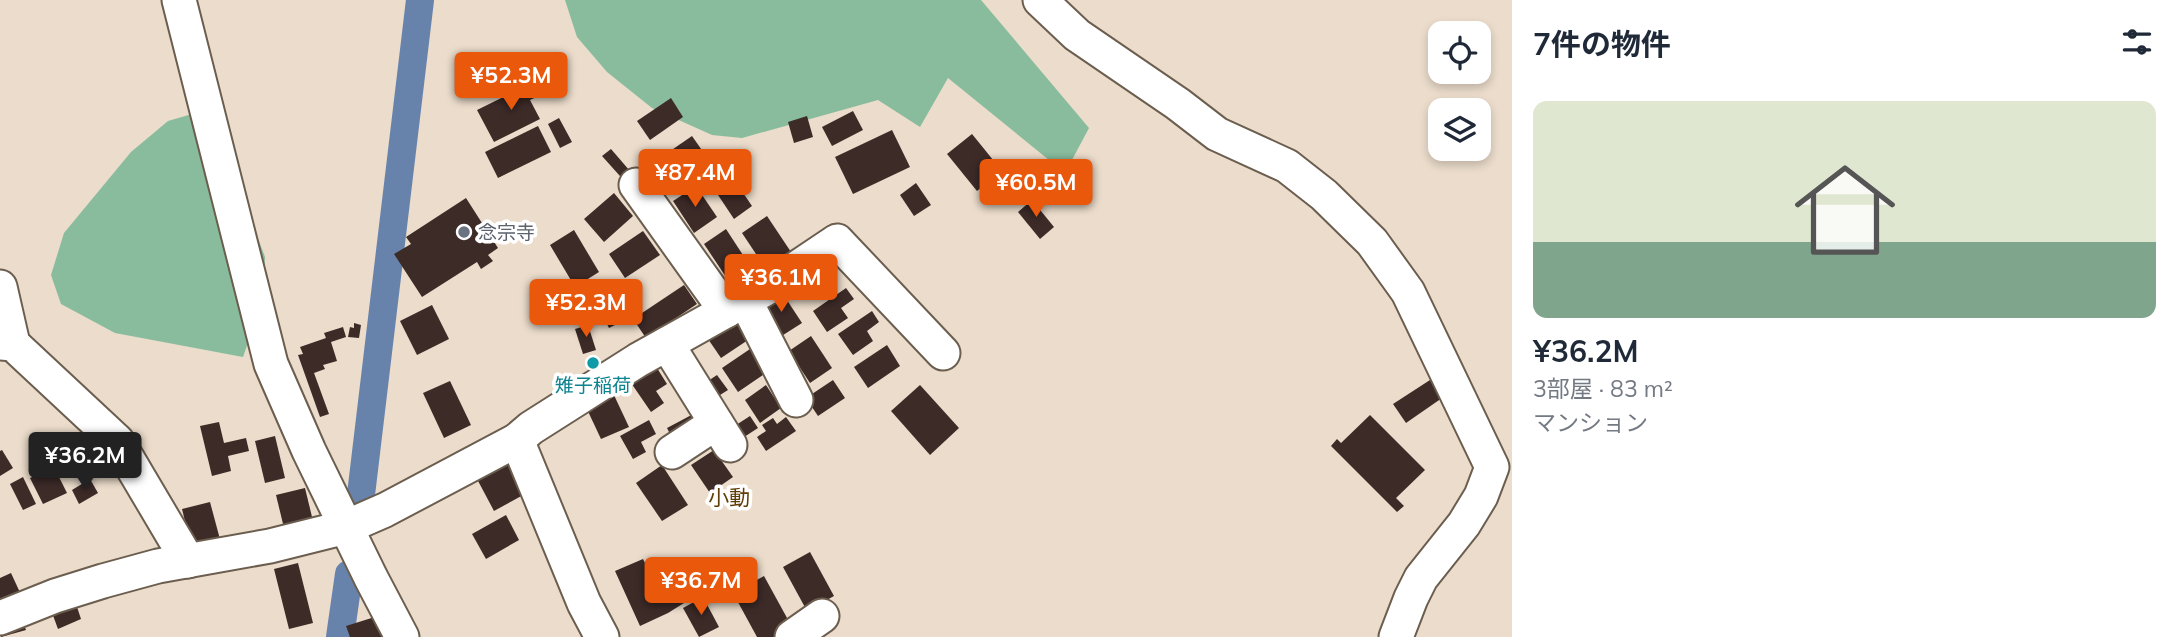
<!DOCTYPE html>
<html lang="ja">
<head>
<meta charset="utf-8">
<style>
	:root { --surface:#fff; --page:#f6f6f7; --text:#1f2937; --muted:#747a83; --accent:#ea580c }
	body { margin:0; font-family:Mulish,"Noto Sans JP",sans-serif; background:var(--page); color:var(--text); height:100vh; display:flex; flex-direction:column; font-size:26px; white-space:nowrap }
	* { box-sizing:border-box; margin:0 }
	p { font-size:23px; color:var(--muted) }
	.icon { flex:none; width:38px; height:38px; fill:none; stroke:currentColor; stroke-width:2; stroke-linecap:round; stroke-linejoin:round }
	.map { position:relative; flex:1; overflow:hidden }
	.panel { display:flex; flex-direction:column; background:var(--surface); width:665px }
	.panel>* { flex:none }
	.fabs { position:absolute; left:1428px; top:21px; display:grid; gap:14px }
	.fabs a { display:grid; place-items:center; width:63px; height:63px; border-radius:14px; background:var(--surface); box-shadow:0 4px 10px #0003; font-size:35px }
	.price { position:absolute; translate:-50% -60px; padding:0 16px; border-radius:7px; background:var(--accent); color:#fff; font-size:23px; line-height:46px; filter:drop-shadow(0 2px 4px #0008) }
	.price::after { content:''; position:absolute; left:50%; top:42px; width:21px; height:16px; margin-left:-10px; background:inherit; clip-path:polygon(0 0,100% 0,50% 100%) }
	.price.selected { background:#222; color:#fff }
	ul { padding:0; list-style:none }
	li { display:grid; align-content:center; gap:14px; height:371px; padding:0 21px }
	li span { display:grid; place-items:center; height:217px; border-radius:14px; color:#555 }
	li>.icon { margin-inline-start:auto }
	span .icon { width:126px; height:126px; fill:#fffc; stroke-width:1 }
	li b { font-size:30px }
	h2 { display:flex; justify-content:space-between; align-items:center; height:84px; padding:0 21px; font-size:30px }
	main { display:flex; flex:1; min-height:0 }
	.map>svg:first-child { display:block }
	.forest { fill:#88bc9d }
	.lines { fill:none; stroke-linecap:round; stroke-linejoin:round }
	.canal { stroke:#6783ac; stroke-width:28 }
	.building { fill:#3d2b28 }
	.minor-casing { stroke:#6b5e4f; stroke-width:37 }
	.minor { stroke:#fff; stroke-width:33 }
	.worship-dot { fill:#6b7280; stroke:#fff; stroke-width:2.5 }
	.culture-dot { fill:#0f9aa8; stroke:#fff; stroke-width:2.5 }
	.labels { text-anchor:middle; stroke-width:7; stroke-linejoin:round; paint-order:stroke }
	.worship-label { font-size:19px; fill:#5b616d; stroke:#fff; text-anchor:start }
	.culture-label { font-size:19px; fill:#0d838f; stroke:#fff }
	.neighbourhood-label { font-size:21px; fill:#603e06; stroke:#fff }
</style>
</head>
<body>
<main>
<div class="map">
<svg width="1512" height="637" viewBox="0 0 1512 637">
	<rect width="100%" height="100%" fill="#ebdccb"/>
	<g class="forest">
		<path d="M565,0H981L1089,128L1065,173L948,78L920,127L878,100L742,138L712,135L652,108L607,72L577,37Z"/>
		<path d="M199,112L230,165L265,257L263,300L243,357L115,333L61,304L51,275L64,233L131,152L168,121Z"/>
	</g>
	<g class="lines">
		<g class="canal">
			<path d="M360,503L420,0"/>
			<path d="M340,637L349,574"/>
		</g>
	</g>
	<g class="building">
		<path d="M538,80L545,93L530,100L540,119L494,142L477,110Z"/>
		<path d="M671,98L683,117L650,140L637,121Z"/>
		<path d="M853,111L863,130L832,146L822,127Z"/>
		<path d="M807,116L813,137L794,143L788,122Z"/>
		<path d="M559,118L572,142L560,148L548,124Z"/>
		<path d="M538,126L551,152L498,178L485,152Z"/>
		<path d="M892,130L910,167L853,194L835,157Z"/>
		<path d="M972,134L1002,171L977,191L947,154Z"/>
		<path d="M692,136L706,156L676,176L663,156Z"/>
		<path d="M611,149L636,178L628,185L602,156Z"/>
		<path d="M720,159L752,206L734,219L702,171Z"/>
		<path d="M916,183L931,205L914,216L900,195Z"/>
		<path d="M696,186L717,217L694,233L673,201Z"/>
		<path d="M614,193L633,216L604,242L584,219Z"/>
		<path d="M466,198L498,248L488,255L493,261L481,269L477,262L422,297L394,254L411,244L406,237Z"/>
		<path d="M1032,200L1054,227L1040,239L1018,212Z"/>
		<path d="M767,216L793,255L768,272L742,233Z"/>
		<path d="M726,229L754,272L732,286L704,244Z"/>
		<path d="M574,230L599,272L575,287L550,245Z"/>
		<path d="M643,231L660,255L625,278L609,254Z"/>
		<path d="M607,279L627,319L609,328L589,288Z"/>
		<path d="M684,285L697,304L646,338L633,319Z"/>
		<path d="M846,288L854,299L841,308L848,318L827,332L813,311Z"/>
		<path d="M781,291L802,323L780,337L759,306Z"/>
		<path d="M432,305L449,339L417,355L400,321Z"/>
		<path d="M872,311L879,322L867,331L873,341L853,355L838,334Z"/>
		<path d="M736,316L751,338L721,358L706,336Z"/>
		<path d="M354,323L361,325L359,338L348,337L350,327L354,328Z"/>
		<path d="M588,325L596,350L583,354L575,329Z"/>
		<path d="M343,327L346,337L331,342L337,361L323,365L325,369L314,373L329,414L320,417L298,355L303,354L300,347L326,338L324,333Z"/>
		<path d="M811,336L832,368L810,383L789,351Z"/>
		<path d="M887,345L900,366L868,388L854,367Z"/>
		<path d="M750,349L766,373L738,392L722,368Z"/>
		<path d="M652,360L667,384L656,391L664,403L651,412L627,377Z"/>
		<path d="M717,375L728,390L712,400L702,385Z"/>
		<path d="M833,380L845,398L818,416L806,398Z"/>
		<path d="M1430,380L1442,398L1406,423L1393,404Z"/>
		<path d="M450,381L471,425L444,438L423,393Z"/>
		<path d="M766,385L781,408L760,423L745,400Z"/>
		<path d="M920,385L959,428L930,455L891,411Z"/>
		<path d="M613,393L629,427L601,439L585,405Z"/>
		<path d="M699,411L703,419L671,436L667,428Z"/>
		<path d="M1370,415L1425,470L1396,498L1404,506L1397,512L1331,446L1337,439L1341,443Z"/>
		<path d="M750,416L758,428L741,439L733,427Z"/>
		<path d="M786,417L796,431L766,451L757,437L766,431L762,425L773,418L777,424Z"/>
		<path d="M649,420L656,434L641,442L646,452L633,459L620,436Z"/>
		<path d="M219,422L224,443L246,438L249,451L228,456L231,471L212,476L200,426Z"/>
		<path d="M275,436L285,478L265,483L255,441Z"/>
		<path d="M2,450L13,468L0,476V451Z"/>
		<path d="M714,450L733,477L710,493L691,465Z"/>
		<path d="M507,463L525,494L494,511L477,479Z"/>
		<path d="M662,465L688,505L662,521L636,483Z"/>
		<path d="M54,467L67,493L43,504L30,478Z"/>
		<path d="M23,477L36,504L23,510L10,484Z"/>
		<path d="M90,479L98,493L79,504L72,490Z"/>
		<path d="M305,488L313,521L284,528L276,495Z"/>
		<path d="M210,502L221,543L192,550L182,509Z"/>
		<path d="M506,515L519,540L486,559L472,534Z"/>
		<path d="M810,552L834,596L807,611L783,567Z"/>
		<path d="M643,559L653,579L667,571L684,603L668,613L640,626L615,571Z"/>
		<path d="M298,563L313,623L289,629L274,569Z"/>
		<path d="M11,573L23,599L0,609V578Z"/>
		<path d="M764,576L792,627L774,637H757L733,593Z"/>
		<path d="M703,597L719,627L699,637L683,608Z"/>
		<path d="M75,601L81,619L58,629L51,610Z"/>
		<path d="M378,616L385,637H350L346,626Z"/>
		<path d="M22,620L26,630L1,637L0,628Z"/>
	</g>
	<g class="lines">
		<defs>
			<g id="minor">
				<path d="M179,0L271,364L309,451L371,578L402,637"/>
				<path d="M1040,0L1077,35L1178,104L1217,134L1287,166L1324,195L1372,242L1408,292L1492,467L1481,496L1464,524L1421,578L1411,598L1396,637"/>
				<path d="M636,185L726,311"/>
				<path d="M0,287L13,344"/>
				<path d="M745,300L796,400"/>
				<path d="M0,343L13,344L117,441L188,561"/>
				<path d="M667,344L730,445"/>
				<path d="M517,440L584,603L602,637"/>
				<path d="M672,452L716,423"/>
				<path d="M0,618L55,596L103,581L158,566L270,546L346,527L385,510L517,440L531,428L638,360L767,288L837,241L943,353"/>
				<path d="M792,637L822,616"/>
			</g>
		</defs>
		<use href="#minor" class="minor-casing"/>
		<use href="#minor" class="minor"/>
	</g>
	<circle class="worship-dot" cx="464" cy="232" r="7"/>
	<circle class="culture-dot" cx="593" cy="363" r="7"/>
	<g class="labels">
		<g class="worship-label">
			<text x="478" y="239">念宗寺</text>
		</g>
		<g class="culture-label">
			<text x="593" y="392">雉子稲荷</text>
		</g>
		<g class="neighbourhood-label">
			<text x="729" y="505">小動</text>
		</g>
	</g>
</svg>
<div class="fabs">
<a><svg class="icon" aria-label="locate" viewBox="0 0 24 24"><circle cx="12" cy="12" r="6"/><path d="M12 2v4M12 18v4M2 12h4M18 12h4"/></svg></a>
<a><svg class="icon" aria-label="layers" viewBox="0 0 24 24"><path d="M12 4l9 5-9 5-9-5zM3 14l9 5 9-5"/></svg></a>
</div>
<b class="price" style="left:511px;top:112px">¥52.3M</b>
<b class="price" style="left:695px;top:209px">¥87.4M</b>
<b class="price" style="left:1036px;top:219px">¥60.5M</b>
<b class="price" style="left:781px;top:314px">¥36.1M</b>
<b class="price" style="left:586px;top:339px">¥52.3M</b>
<b class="price selected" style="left:85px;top:492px">¥36.2M</b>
<b class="price" style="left:701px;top:617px">¥36.7M</b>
</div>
<section class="panel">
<h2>7件の物件<svg class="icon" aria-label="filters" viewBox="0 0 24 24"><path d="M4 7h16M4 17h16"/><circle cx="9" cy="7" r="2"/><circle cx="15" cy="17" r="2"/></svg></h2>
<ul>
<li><span style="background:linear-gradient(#dfe7d0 65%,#7fa58c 0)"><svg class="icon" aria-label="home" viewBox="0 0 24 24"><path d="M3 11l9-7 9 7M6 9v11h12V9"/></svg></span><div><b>¥36.2M</b><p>3部屋 · 83 m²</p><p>マンション</p></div></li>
</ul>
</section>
</main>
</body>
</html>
